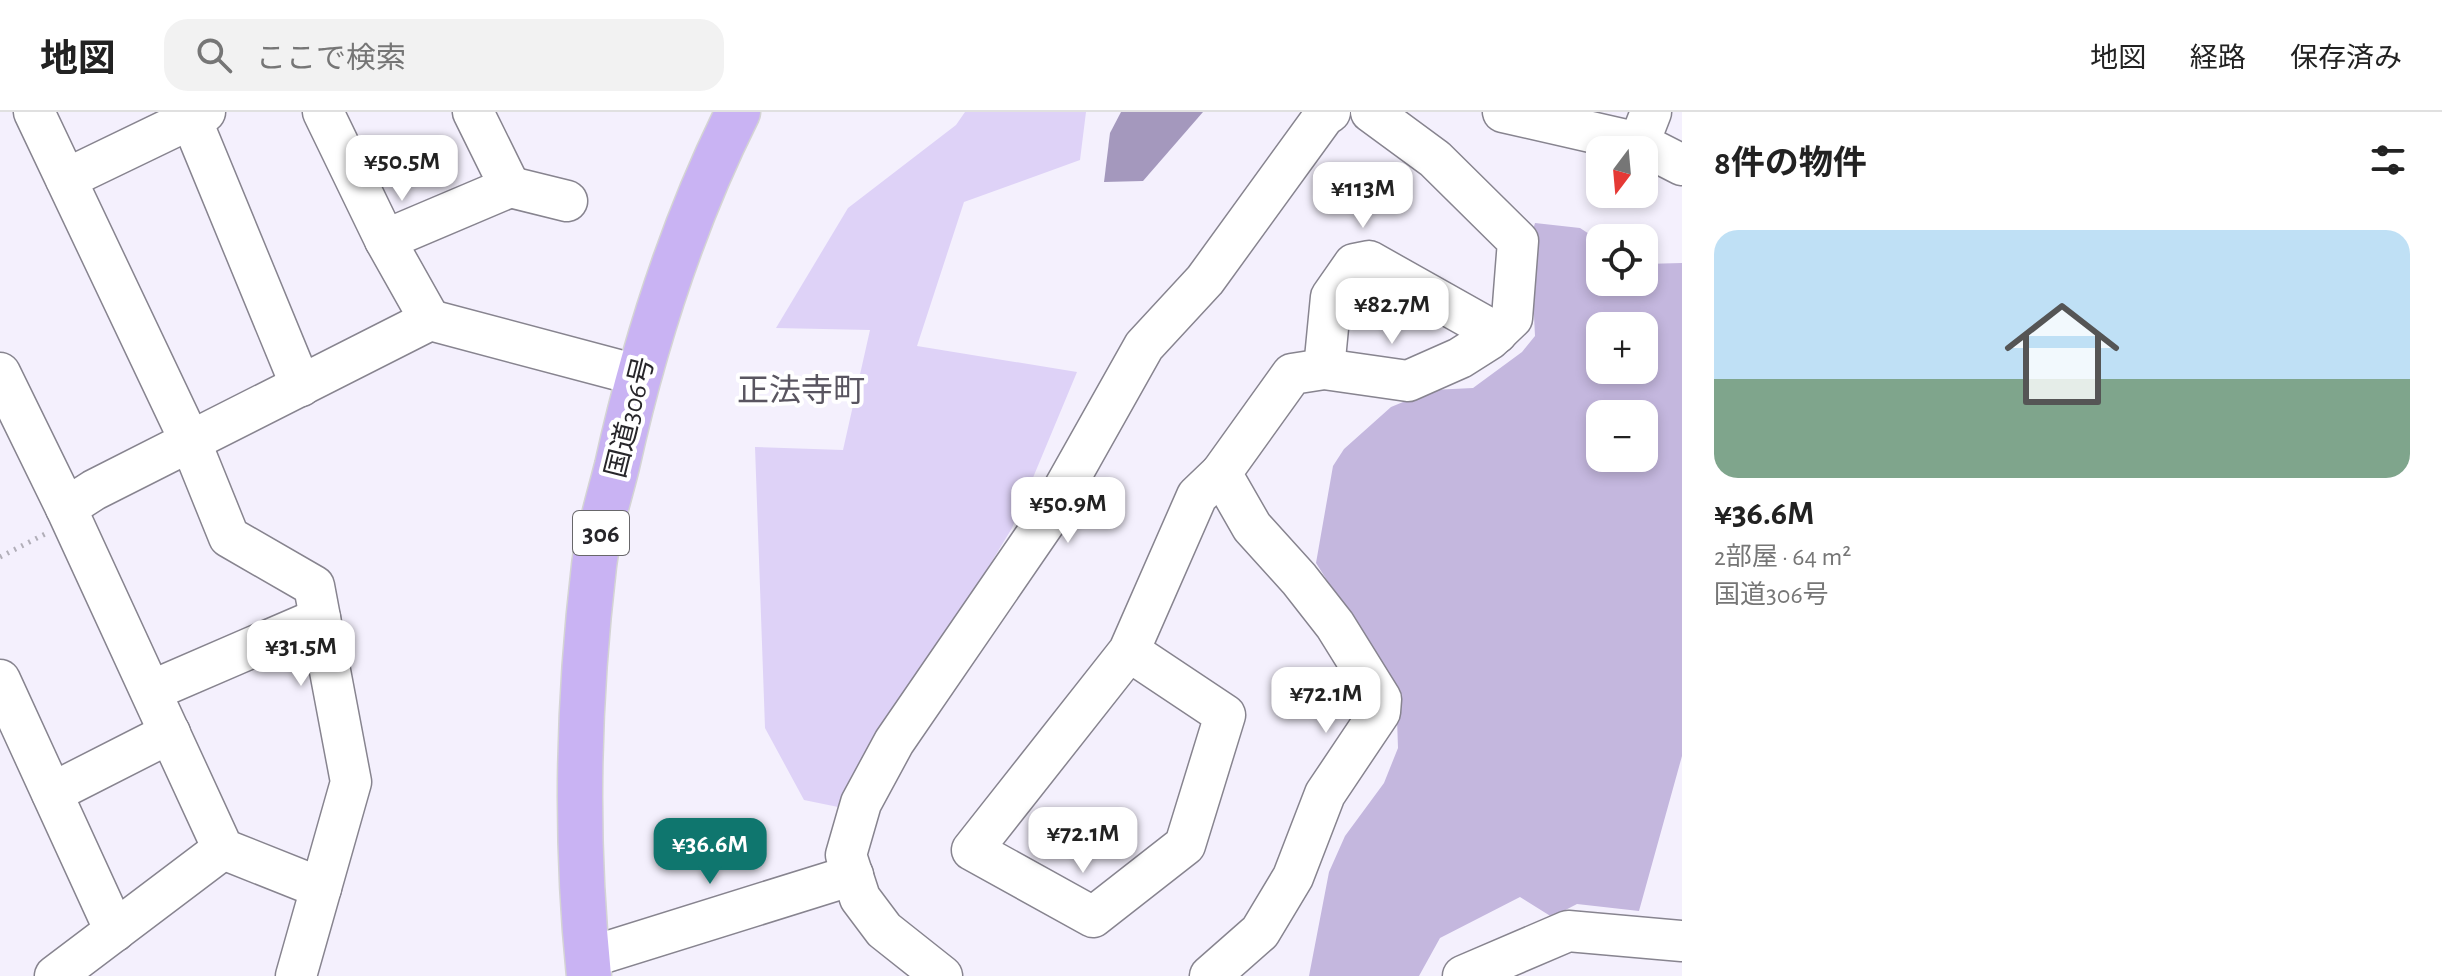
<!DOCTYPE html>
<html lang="ja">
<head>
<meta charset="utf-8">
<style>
	:root { --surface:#fff; --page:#f2f2f2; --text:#222; --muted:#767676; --line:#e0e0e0; --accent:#0f766e }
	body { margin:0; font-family:"Alegreya Sans","Noto Sans JP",sans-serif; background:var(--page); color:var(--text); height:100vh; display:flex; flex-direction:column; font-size:30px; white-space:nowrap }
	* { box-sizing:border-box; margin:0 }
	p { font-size:26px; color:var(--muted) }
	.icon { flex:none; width:44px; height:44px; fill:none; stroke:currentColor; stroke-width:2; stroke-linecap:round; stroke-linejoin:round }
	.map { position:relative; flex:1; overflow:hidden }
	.details { display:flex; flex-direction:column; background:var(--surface); width:760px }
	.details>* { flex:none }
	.needle { width:52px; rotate:196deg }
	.buttons { position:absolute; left:1586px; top:24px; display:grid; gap:16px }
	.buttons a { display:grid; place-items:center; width:72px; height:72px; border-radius:16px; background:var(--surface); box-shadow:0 4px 12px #0003; font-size:40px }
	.price { position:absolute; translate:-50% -68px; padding:0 18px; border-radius:16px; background:#fff; color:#222; font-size:26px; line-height:52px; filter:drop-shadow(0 2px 4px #0008) }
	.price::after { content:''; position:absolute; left:50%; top:48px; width:24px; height:18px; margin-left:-12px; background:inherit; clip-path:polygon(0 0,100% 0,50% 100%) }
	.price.active { background:var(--accent); color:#fff }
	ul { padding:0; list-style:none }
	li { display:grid; align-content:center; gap:16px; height:424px; padding:0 32px }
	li+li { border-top:2px solid var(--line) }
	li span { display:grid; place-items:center; height:248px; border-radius:24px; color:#555 }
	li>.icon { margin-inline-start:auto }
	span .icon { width:144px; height:144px; fill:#fffc; stroke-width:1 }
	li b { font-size:34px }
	h2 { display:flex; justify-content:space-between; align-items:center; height:96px; padding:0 32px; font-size:34px }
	header { display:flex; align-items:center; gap:48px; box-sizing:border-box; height:112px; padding:0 40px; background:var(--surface); border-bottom:2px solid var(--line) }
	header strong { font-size:38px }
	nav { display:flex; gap:44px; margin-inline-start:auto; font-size:28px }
	.search { width:560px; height:72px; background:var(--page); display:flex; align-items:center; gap:20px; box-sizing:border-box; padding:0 28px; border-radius:24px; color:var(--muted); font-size:30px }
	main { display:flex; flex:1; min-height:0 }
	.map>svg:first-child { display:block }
	.green { fill:#ded2f7 }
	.forest { fill:#c4b7de; fill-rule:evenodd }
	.water { fill:#a498bd }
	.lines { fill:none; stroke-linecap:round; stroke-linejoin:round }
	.minor-casing { stroke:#87848f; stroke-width:43 }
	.highway-casing { stroke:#d4d4d4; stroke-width:47 }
	.path { stroke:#b1aeb8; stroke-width:5; stroke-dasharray:2 6; stroke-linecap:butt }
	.minor { stroke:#fff; stroke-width:40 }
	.highway { stroke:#c9b3f3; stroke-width:44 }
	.labels { text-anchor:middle; stroke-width:8; stroke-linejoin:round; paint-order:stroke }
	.shield { fill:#fff; stroke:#68676a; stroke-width:2 }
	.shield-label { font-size:26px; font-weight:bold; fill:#27262a }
	.street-label { font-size:28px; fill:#27262a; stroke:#fff }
	.quarter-label { font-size:32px; fill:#595560; stroke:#fff }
</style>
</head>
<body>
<header>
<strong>地図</strong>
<div class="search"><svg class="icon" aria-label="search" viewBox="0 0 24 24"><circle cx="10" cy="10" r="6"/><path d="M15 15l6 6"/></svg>ここで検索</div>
<nav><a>地図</a><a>経路</a><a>保存済み</a></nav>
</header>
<main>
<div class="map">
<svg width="1682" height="864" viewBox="0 0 1682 864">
	<rect width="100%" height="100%" fill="#f4f0fd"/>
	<path class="green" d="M965,0H1086L1080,48L964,90L917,234L1077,260L1012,416L843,696L804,688L765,616L755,335L843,338L870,218L776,216L848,96L956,13Z"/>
	<path class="forest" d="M1535,111L1580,116L1600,129V170H1644V152L1682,151V644L1639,799L1577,792L1552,805L1520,785L1440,826L1419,864H1309L1329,760L1345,724L1384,671L1398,636L1396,577L1316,451L1333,354L1344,337L1391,295L1432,278L1473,276L1522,240L1535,224L1534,204L1519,167ZM1600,214H1644V258H1600ZM1600,302H1644V346H1600Z"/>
	<path class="water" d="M1121,0H1203L1143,69L1104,70L1110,21Z"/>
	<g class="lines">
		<defs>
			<g id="minor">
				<path d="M34,0L191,331L229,425L314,474L351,670L296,864"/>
				<path d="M323,0L385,128L430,208"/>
				<path d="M1503,0L1639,31L1682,53"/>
				<path d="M191,7L301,274"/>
				<path d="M1639,31L1651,0"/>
				<path d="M66,67L205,0"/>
				<path d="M510,75L567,89"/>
				<path d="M385,128L510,75L473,0"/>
				<path d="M1324,257L1331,185L1354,152L1369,149L1497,221"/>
				<path d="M0,261L66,396L94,378L430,208L637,263"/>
				<path d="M66,396L223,737L321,776"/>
				<path d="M1129,539L1225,603L1185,733L1093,805L972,738L1129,539L1197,384L1221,361"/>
				<path d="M0,568L115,819"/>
				<path d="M151,579L320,506"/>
				<path d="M52,681L170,621"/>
				<path d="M587,846L853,763"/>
				<path d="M55,864L223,737"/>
				<path d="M942,864L884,818L860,786L846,743L861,691L894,630L1045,410L1144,234L1205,168L1324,4L1330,0"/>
				<path d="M1210,864L1260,820L1293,765L1325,682L1380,600L1381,587L1335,513L1299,467L1252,415L1221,361L1292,262L1324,257L1408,269L1460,246L1490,227L1512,206L1518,129L1435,47L1371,0"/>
				<path d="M1463,864L1568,819L1682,829"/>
			</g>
			<path id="highway" d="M589,864C575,728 578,589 594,454C598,420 609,386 617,354C644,232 682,112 738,0"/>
		</defs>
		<use href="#minor" class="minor-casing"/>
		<use href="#highway" class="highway-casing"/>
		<path class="path" d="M0,445L45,422"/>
		<use href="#minor" class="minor"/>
		<use href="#highway" class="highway"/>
	</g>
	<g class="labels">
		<rect class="shield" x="573" y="399" width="56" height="44" rx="6"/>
		<g class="shield-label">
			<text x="601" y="430">306</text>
		</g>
		<g class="street-label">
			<text transform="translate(629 305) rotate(-76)" y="10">国道306号</text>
		</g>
		<g class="quarter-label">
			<text x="801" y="289">正法寺町</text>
		</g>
	</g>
</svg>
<div class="buttons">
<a><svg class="needle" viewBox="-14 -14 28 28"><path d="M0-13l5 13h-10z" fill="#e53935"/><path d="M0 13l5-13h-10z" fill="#767676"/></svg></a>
<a><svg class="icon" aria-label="locate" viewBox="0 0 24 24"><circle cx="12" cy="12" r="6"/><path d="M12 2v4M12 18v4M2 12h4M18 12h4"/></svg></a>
<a>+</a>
<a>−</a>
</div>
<b class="price" style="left:402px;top:91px">¥50.5M</b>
<b class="price" style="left:1363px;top:118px">¥113M</b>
<b class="price" style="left:1392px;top:234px">¥82.7M</b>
<b class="price" style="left:1068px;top:433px">¥50.9M</b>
<b class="price" style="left:301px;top:576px">¥31.5M</b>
<b class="price" style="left:1326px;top:623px">¥72.1M</b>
<b class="price" style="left:1083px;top:763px">¥72.1M</b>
<b class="price active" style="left:710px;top:774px">¥36.6M</b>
</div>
<section class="details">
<h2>8件の物件<svg class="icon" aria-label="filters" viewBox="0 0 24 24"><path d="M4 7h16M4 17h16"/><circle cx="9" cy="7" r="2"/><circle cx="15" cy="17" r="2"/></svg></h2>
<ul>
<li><span style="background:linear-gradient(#bfe0f5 60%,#7fa58c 0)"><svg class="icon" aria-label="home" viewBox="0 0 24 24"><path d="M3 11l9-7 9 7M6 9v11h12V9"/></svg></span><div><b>¥36.6M</b><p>2部屋 · 64 m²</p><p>国道306号</p></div></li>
</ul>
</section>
</main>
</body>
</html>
